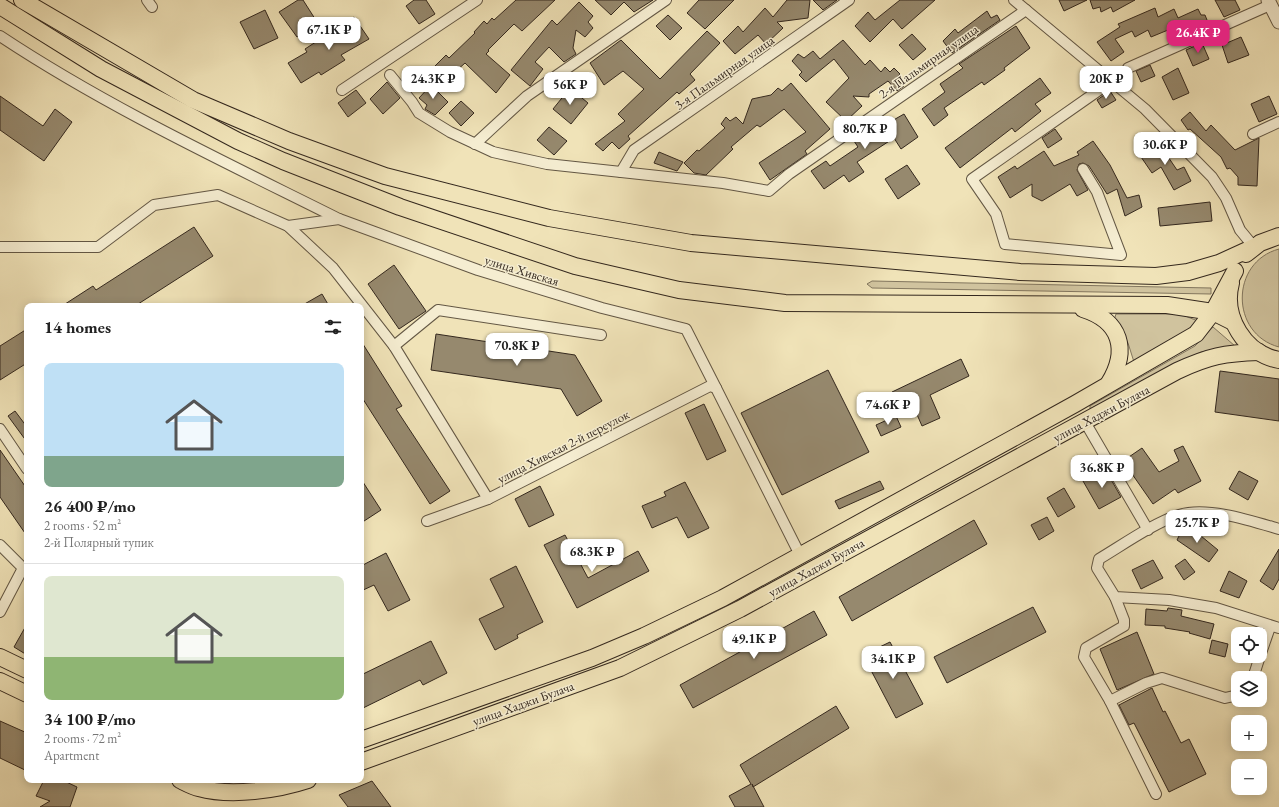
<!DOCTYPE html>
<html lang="en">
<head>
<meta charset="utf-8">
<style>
	:root { --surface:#fff; --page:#f2f2f2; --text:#222; --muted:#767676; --line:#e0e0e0; --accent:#db2777 }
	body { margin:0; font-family:"EB Garamond",serif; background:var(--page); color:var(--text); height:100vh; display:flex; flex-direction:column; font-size:15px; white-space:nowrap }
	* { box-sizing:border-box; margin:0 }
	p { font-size:13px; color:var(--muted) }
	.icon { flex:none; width:22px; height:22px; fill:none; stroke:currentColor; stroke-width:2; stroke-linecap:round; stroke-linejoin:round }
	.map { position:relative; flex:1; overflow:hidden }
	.details { position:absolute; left:24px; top:303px; width:340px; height:480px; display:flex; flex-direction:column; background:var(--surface); border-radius:8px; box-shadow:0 2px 10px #0003 }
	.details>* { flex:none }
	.tools { position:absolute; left:1231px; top:627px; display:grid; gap:8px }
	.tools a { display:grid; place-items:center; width:36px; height:36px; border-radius:8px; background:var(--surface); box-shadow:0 2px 10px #0003; font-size:20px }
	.price { position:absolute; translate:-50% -34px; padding:0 9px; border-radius:8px; background:#fff; color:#222; font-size:13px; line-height:26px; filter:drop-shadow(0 1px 2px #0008) }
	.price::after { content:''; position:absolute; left:50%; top:24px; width:12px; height:9px; margin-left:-6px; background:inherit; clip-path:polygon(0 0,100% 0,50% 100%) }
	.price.active { background:var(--accent); color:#fff }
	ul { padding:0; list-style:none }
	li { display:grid; align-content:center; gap:8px; height:212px; padding:0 20px }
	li+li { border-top:1px solid var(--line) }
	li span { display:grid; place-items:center; height:124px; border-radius:8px; color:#555 }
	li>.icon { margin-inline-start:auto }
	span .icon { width:72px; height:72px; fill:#fffc; stroke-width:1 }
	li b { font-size:17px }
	h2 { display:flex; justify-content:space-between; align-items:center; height:48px; padding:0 20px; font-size:17px }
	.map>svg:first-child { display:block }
	.green { fill:#d0c39e; stroke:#82765e }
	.building { fill:#96896e; stroke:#34281e }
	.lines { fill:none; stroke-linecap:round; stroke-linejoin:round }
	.minor-casing { stroke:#635744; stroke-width:12 }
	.tertiary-casing { stroke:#635744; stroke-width:15 }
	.primary-casing { stroke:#34281e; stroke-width:18 }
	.minor { stroke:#f5edd1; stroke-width:10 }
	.tertiary { stroke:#f5edd1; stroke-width:13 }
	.primary { stroke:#f0e3b8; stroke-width:16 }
	.labels { text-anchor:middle; stroke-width:3; stroke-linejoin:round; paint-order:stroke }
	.street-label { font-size:13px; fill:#34281e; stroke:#f5edd1 }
</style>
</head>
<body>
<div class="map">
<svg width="1279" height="807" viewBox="0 0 1279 807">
	<rect width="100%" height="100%" fill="#f0e3b8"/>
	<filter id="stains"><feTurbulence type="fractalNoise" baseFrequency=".005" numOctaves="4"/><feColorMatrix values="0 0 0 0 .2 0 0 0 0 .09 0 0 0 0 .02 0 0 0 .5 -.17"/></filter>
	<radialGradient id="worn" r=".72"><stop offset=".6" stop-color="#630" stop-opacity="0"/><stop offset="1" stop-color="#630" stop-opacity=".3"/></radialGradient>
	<g class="green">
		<path d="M1279,249V347C1230,334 1230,262 1279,249Z"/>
		<path d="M872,281L1211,288V294L872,288L867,284Z"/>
		<path d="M1116,314H1180L1198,321L1179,337L1134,362L1128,343L1114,320Z"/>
		<path d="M1213,327L1235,346L1201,352L1090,409V406L1195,346Z"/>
	</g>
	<g class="building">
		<path d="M298,0H303L317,22L297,37L279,12Z"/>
		<path d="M414,0H426L435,14L419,24L406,6Z"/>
		<path d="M516,0H555L522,31L514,24L488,50L489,51L486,54L510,75L496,93L465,63L445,81L433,68L446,55L449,58L475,33L474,32L484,21L487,24L492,18L494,20Z"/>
		<path d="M595,0H653L634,12L624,2L611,15Z"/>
		<path d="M699,0H734L705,29L687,13Z"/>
		<path d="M787,0H810L808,18L777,22L783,28L766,44L758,35L735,54L723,41L738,26L743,32L765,8L773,17Z"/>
		<path d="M813,0H837L823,10Z"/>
		<path d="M900,0H935L902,29L893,19L870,42L855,26L868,12L875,20Z"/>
		<path d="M1059,0H1087L1064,11Z"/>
		<path d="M1090,0H1135L1113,12L1111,7L1101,12L1100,7L1093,9Z"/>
		<path d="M1215,0H1235L1240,10L1224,17Z"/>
		<path d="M579,2L593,16L588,22L593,28L585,37L576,30L573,48L576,54L564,62L549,47L535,62L543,69L530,86L511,70L552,20L557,25Z"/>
		<path d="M1155,8L1158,17L1174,9L1178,18L1198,9L1201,15H1205L1209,25L1191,33L1189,26L1170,34L1168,30L1151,37L1148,30L1135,37L1132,31L1115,39L1124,52L1111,61L1097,42L1120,27L1118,24Z"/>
		<path d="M265,10L278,38L254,49L240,22Z"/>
		<path d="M987,11L991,18L997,15L1000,20L952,53L943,41L955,29L958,33Z"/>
		<path d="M668,15L682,28L670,40L656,26Z"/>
		<path d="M354,17L369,39L341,55L345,60L321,75L319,72L301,83L288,63L307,52L305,49Z"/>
		<path d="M1016,26L1030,48L1004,68L1005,70L984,85L982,82L944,108L948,115L934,126L922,109L945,92L940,84L963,68L959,64Z"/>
		<path d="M707,31L720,43L690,74L695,80L679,94L677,92L628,136L630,139L619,149L612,142L603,151L595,144L625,121L618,114L644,89L623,71L604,85L590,63L621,40L660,79Z"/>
		<path d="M912,34L926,49L913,60L899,45Z"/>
		<path d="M1241,37L1249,55L1228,63L1222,45Z"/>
		<path d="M843,40L865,65L870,60L881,72L885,67L890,72L894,68L900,74L896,78L904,86L897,91L888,81L869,94V97L853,96L862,106L846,121L826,102L849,78L834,59L806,82L799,75L802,72L792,61L798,54L804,58L813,51L820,59Z"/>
		<path d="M1202,43L1209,59L1193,66L1186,50Z"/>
		<path d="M1150,65L1155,76L1141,82L1136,71Z"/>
		<path d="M1178,68L1189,93L1173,100L1162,77Z"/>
		<path d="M1040,78L1051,93L1035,104L1041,111L1015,132L1012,128L960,168L945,148Z"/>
		<path d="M387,82L400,98L383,114L370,99Z"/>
		<path d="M791,83L830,129L805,151L807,154L770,180L759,163L806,132L784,109L760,127L757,125L731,147L733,149L706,175L694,173L684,163L697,150L699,151L725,128L721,124L726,117L730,121L736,117L743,124L752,99L771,95L778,88L782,91Z"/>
		<path d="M431,85L448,102L435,115L425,109L427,105L419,98Z"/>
		<path d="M570,88L588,103L571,124L553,109Z"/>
		<path d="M356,90L366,103L348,117L338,103Z"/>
		<path d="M1110,91L1116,100L1102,108L1097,100Z"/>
		<path d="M0,96L43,126L55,109L72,122L44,161L0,130Z"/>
		<path d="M1269,96L1277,114L1259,122L1251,104Z"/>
		<path d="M461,101L474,113L461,126L449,113Z"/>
		<path d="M1190,112L1206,131L1211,125L1235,150L1259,138L1257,186L1238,185V177L1230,168L1227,169L1221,157L1190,129L1188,130L1181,120Z"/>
		<path d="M904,114L918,137L901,149L894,138L857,162L864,172L849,182L844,175L824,189L811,171L826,161L830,166L858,147L852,138L872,125L876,130Z"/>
		<path d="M549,127L567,141L554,155L537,140Z"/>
		<path d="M1055,129L1062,139L1048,148L1042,138Z"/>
		<path d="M1093,141L1110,165L1127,198L1139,195L1142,207L1125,216L1117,189L1107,194L1089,166L1083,163L1079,164L1077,170L1088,190L1077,196L1070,184L1042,201L1032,196V184L1010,198L998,177L1015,166L1017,169L1044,151L1054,166L1079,155L1077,152Z"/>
		<path d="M1158,142L1177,170L1184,167L1191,181L1174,190L1161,167L1152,173L1139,154Z"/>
		<path d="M659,152L683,162L677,171L654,163Z"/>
		<path d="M907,165L920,184L898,199L885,179Z"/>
		<path d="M1210,202L1212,221L1160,226L1158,208Z"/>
		<path d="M194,227L213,256L135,306H62L93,286L96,290Z"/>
		<path d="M394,265L426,311L399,329L368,284Z"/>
		<path d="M322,294L329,306H301Z"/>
		<path d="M27,329V363L0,380V346Z"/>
		<path d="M436,334L575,355L602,401L577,416L561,389L431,370Z"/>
		<path d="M361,341L402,406L396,409L450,491L430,504L361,396Z"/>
		<path d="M961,359L969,376L930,395L940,418L922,426L912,403L900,409L892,392Z"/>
		<path d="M828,370L869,452L782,495L741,413Z"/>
		<path d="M1220,371L1279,379V421L1215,412Z"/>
		<path d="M704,404L726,451L707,460L685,413Z"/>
		<path d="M15,411L27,427V442L8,416Z"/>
		<path d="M896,416L901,427L881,436L876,425Z"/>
		<path d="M1183,446L1201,481L1178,493L1175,489L1153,504L1123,461L1142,448L1159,472L1179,461L1174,450Z"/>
		<path d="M0,450L27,489V536L0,497Z"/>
		<path d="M1105,469L1121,497L1099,509L1083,481Z"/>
		<path d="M1239,471L1258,481L1248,500L1229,489Z"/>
		<path d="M361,479L381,510L361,523Z"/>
		<path d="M880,481L884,489L839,509L835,501Z"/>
		<path d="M685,482L709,528L688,538L677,517L652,528L642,506L666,496L664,492Z"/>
		<path d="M540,486L554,515L529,527L515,499Z"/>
		<path d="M1064,488L1075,507L1058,517L1047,498Z"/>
		<path d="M1047,517L1054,531L1039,540L1031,525Z"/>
		<path d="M974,520L987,544L852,621L839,597Z"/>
		<path d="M1184,526L1201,536L1218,550L1209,562L1177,540Z"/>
		<path d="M565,535L588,578L638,551L649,571L577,608L544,545Z"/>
		<path d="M1279,549V579L1273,590L1260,581Z"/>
		<path d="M386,553L410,600L388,611L374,585L361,591V566Z"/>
		<path d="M1185,559L1195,572L1184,580L1175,566Z"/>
		<path d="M1153,560L1163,578L1141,589L1132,570Z"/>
		<path d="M516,566L543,622L517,635L518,638L495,650L479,619L504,607L490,579Z"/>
		<path d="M1229,571L1247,581L1239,598L1220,591Z"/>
		<path d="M1033,607L1046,632L947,683L934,657Z"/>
		<path d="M1168,608L1182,610L1181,616L1214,624L1210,639L1189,633L1190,632L1165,628V626L1145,625L1146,609L1167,611Z"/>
		<path d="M814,611L827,635L693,708L680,685Z"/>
		<path d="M27,624V655L14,647Z"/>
		<path d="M1137,632L1154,674L1117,690L1100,649Z"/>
		<path d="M1212,640L1228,644L1225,657L1209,653Z"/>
		<path d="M431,641L447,673L423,685L420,680L361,709V675Z"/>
		<path d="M890,642L923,704L896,718L863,655Z"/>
		<path d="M1152,688L1163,712L1165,711L1181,743L1189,739L1206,774L1169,792L1134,723L1129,725L1119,705Z"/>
		<path d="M836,706L849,728L753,787L752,784L764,807H735L729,796L751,784L740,765Z"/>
		<path d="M0,721L27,733V771L0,758Z"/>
		<path d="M44,780H62L77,787L70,807H40L50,801L36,796Z"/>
		<path d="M372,781L391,807H348L339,795Z"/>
	</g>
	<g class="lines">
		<defs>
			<g id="minor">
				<path d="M147,0L152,7"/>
				<path d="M1014,0L1145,109L1212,177L1226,198L1240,230L1254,247"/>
				<path d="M0,36C107,107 225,162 339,219"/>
				<path d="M1128,68L1270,5"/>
				<path d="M390,75L412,102L419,113L450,132L493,152L547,164L723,183L769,191L789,174L1026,10"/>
				<path d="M342,90L477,0"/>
				<path d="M1253,134L1279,122"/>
				<path d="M475,144L527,96L666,0"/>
				<path d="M1083,169L1097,192L1121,255L1005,244L996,214L972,179L1112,81"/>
				<path d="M621,172L634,150L849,0"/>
				<path d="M288,226L339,219L478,270L602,308L686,329L716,388"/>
				<path d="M0,247H98L154,205L218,195L288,226L333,268L394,346L488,499"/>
				<path d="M394,346L438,310L601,335"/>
				<path d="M1085,422L1148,530"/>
				<path d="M0,429L27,469"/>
				<path d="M427,521L488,499L710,386L716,388L800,555"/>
				<path d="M1279,529C1252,521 1207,506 1179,515C1155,522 1121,546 1099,559L1097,568L1115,597L1169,600L1216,608L1279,628"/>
				<path d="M0,545L23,568L0,612"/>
				<path d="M1115,597L1124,620V626L1086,648L1084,657L1110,701L1156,794"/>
				<path d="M1260,656L1270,627"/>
				<path d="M1253,678L1260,656"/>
				<path d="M1110,701L1146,683L1162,678L1225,698L1238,695"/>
			</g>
			<path id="tertiary" d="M1268,0L1279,22"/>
			<g id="primary">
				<path d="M22,0L193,100L289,141L385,176L549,218L691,243L1020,272L1156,276L1188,272L1219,263L1254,247"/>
				<path d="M0,6L101,69L238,141L283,161L400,207L575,266L679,290L785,303L1167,305L1213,312L1233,322"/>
				<path d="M1246,254L1260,243L1279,236"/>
				<path d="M1231,283C1222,317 1245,354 1279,360"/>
				<path d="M1083,309C1121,321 1129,350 1109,383"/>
				<path d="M0,657L27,670"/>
				<path d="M0,681L27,694"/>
				<path d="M361,740L592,658L644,636L723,598L1075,404L1196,334L1213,312L1235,271"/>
				<path d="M361,762L620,668L740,609L1177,371C1209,356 1225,353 1259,352"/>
				<path d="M180,780C186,783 193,787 199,788C231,797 278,790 308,780"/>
			</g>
		</defs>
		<use href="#minor" class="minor-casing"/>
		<use href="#tertiary" class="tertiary-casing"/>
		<use href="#primary" class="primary-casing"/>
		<use href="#minor" class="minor"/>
		<use href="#tertiary" class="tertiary"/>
		<use href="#primary" class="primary"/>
	</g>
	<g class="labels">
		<g class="street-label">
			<text transform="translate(928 61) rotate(-35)" y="5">2-я Пальмирная улица</text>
			<text transform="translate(724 72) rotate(-35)" y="5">3-я Пальмирная улица</text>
			<text transform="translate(522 270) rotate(17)" y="5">улица Хивская</text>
			<text transform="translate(1101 413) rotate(-28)" y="5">улица Хаджи Булача</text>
			<text transform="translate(563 446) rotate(-27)" y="5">улица Хивская 2-й переулок</text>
			<text transform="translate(816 567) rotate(-29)" y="5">улица Хаджи Булача</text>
			<text transform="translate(523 703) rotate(-20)" y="5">улица Хаджи Булача</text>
		</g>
	</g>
	<rect width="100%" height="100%" filter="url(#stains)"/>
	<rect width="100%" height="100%" fill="url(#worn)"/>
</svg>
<div class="tools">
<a><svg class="icon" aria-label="locate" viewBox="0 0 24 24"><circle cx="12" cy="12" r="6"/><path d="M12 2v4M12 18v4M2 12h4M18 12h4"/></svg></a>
<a><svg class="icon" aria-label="layers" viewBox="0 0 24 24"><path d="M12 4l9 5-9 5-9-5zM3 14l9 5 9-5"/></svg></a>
<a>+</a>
<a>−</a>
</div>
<b class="price" style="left:329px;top:51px">67.1K ₽</b>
<b class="price active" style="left:1198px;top:54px">26.4K ₽</b>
<b class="price" style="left:433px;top:100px">24.3K ₽</b>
<b class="price" style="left:1106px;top:100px">20K ₽</b>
<b class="price" style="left:570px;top:106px">56K ₽</b>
<b class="price" style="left:865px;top:150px">80.7K ₽</b>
<b class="price" style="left:1165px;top:166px">30.6K ₽</b>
<b class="price" style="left:517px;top:367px">70.8K ₽</b>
<b class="price" style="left:888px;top:426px">74.6K ₽</b>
<b class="price" style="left:1102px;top:489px">36.8K ₽</b>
<b class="price" style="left:1197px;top:544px">25.7K ₽</b>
<b class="price" style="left:592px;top:573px">68.3K ₽</b>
<b class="price" style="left:754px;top:660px">49.1K ₽</b>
<b class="price" style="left:893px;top:680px">34.1K ₽</b>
<section class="details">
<h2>14 homes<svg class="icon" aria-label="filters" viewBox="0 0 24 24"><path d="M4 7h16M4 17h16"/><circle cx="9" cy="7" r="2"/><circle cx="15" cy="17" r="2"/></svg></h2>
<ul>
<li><span style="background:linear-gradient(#bfe0f5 75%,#7fa58c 0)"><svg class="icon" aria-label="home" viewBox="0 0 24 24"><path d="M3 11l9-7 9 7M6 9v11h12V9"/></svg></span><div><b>26 400 ₽/mo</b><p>2 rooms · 52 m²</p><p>2-й Полярный тупик</p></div></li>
<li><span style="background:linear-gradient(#dfe7d0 65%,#8fb573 0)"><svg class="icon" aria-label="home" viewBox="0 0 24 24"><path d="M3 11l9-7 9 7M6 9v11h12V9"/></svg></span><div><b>34 100 ₽/mo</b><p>2 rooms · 72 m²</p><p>Apartment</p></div></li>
</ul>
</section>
</div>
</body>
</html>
